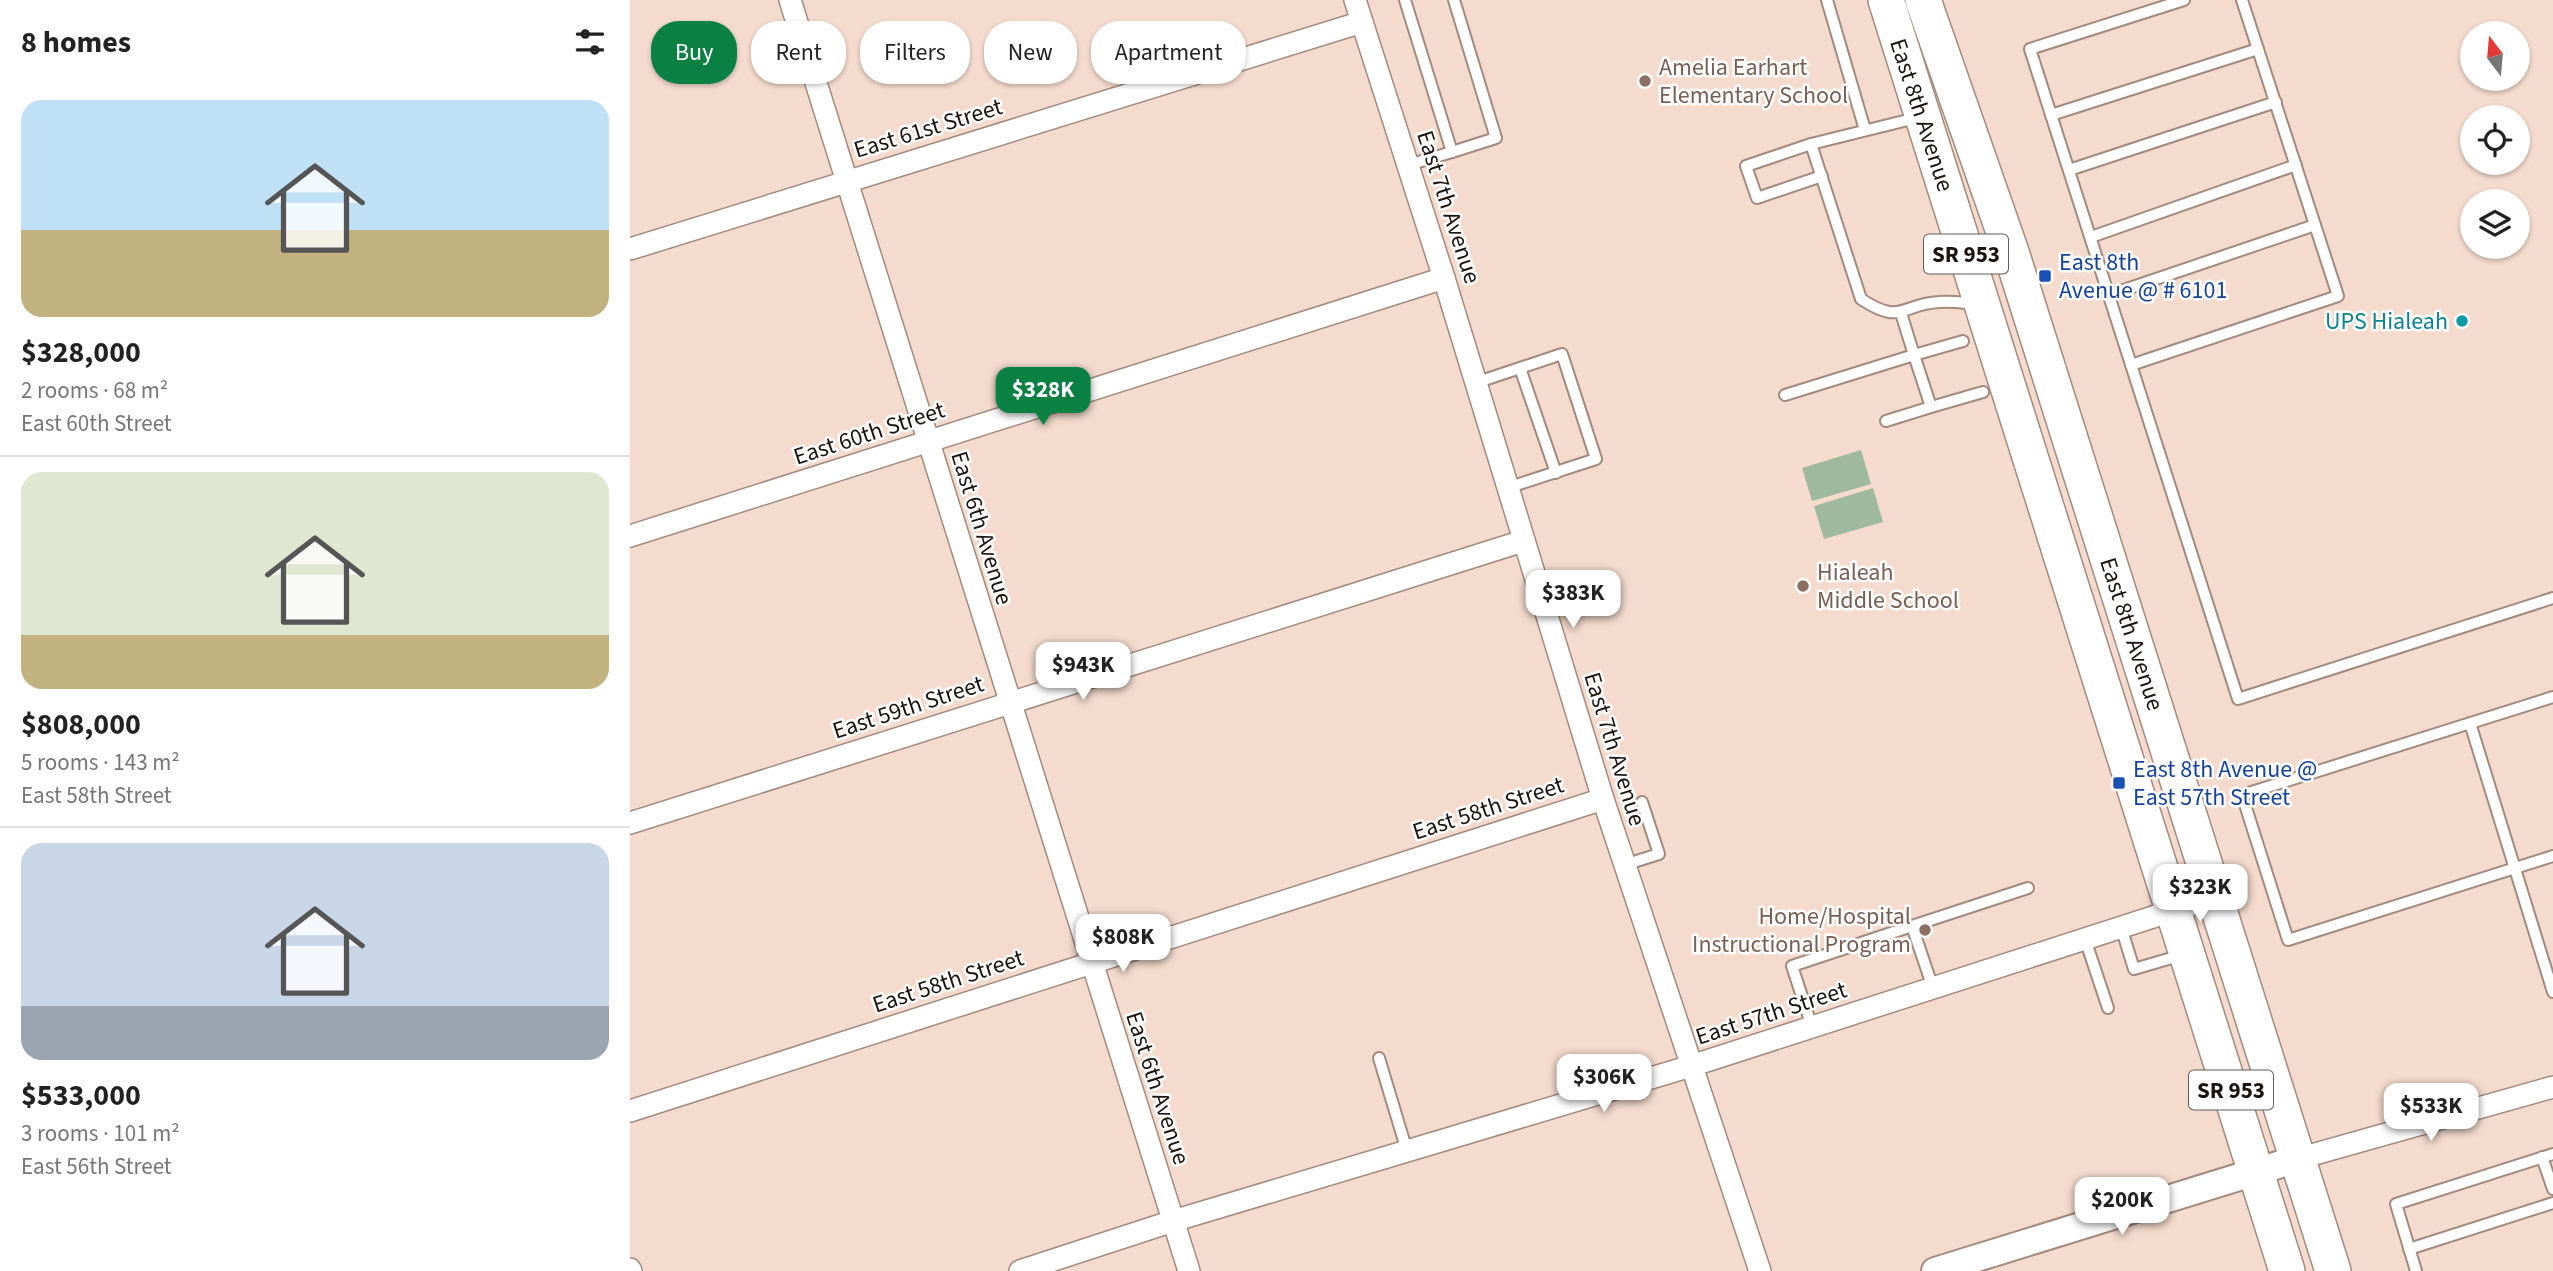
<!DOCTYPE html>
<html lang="en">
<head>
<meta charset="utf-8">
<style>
	:root { --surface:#fff; --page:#f2f2f2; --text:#222; --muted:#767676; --line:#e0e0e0; --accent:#0b8043 }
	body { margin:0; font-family:"Source Sans 3",sans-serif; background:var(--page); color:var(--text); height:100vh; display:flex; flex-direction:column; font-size:26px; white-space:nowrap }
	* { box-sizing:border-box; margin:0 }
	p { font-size:23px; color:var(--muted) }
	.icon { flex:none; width:38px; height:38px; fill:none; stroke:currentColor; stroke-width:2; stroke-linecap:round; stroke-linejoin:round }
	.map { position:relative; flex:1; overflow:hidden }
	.details { display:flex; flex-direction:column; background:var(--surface); width:630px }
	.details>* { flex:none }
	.top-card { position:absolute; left:21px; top:21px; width:665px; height:63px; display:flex; gap:14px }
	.needle { width:46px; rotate:344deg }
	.buttons { position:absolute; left:1830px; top:21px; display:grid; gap:14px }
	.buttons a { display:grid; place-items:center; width:70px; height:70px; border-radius:50%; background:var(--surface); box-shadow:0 2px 5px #0004; font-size:35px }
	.price { position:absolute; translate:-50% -60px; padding:0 16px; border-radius:14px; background:#fff; color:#222; font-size:23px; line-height:46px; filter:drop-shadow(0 2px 4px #0008) }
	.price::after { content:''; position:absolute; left:50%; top:42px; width:21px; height:16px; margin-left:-10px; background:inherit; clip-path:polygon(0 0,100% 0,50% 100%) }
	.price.selected { background:var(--accent); color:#fff }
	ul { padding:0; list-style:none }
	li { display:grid; align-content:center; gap:14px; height:371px; padding:0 21px }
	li+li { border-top:2px solid var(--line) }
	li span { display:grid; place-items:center; height:217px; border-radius:21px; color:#555 }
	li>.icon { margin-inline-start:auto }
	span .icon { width:126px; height:126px; fill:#fffc; stroke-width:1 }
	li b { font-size:30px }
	h2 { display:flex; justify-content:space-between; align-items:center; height:84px; padding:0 21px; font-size:30px }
	.tag { padding:0 24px; border-radius:28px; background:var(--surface); box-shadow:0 2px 5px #0004; font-size:24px; line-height:63px }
	.tag.selected { background:var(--accent); color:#fff }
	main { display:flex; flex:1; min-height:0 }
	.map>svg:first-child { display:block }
	.park { fill:#9fb99f }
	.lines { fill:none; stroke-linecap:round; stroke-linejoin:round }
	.service-casing { stroke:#a28b7e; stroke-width:14 }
	.minor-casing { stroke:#a28b7e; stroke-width:24 }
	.tertiary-casing { stroke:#a28b7e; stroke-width:30 }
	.primary-casing { stroke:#a28b7e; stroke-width:38 }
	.service { stroke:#fff; stroke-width:10 }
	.minor { stroke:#fff; stroke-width:21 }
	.tertiary { stroke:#fff; stroke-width:26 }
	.primary { stroke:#fff; stroke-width:35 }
	.education-dot { fill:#8d6e63; stroke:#fff; stroke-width:2.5 }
	.transit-dot { fill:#1a4fb4; stroke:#fff; stroke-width:2.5 }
	.culture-dot { fill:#0f9aa8; stroke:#fff; stroke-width:2.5 }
	.labels { text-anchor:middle; stroke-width:5; stroke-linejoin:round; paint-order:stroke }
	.shield { fill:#fff; stroke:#5f5a56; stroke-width:2 }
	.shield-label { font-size:23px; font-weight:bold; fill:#1b130e }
	.education-label { font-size:24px; fill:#785e54; stroke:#fff; text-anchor:start }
	.street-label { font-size:24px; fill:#1b130e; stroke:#fff }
	.transit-label { font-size:24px; fill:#164399; stroke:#fff; text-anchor:start }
	.culture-label { font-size:24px; fill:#0d838f; stroke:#fff; text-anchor:end }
</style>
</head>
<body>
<main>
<section class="details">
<h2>8 homes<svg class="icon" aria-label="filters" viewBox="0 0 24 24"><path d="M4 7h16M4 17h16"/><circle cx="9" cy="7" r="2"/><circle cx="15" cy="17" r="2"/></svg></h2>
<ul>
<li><span style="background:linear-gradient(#bfe0f5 60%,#c2b280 0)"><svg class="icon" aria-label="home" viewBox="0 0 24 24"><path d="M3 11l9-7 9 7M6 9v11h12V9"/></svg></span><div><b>$328,000</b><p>2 rooms · 68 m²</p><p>East 60th Street</p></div></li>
<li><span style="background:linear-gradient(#dfe7d0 75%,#c2b280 0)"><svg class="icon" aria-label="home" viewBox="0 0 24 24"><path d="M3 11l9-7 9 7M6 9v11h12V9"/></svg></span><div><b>$808,000</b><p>5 rooms · 143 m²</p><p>East 58th Street</p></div></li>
<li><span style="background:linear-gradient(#c9d6e8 75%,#9aa5b1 0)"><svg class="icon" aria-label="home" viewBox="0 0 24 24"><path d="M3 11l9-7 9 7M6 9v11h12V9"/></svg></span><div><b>$533,000</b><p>3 rooms · 101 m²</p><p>East 56th Street</p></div></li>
</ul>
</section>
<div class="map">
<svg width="1923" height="1271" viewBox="0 0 1923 1271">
	<rect width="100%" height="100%" fill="#f4dbcd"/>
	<g class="park">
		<path d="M1231,450L1241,484L1182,501L1172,468Z"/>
		<path d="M1243,488L1253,522L1194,539L1184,506Z"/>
	</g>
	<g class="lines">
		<defs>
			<g id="service">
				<path d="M775,0L822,152L866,138L824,0"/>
				<path d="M1197,0L1235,130"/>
				<path d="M1554,0L1400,49L1608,699L1923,598"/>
				<path d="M1421,115L1628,49"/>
				<path d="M1290,117L1181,144L1231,299C1272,326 1271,304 1309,302C1322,301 1335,303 1348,304"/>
				<path d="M1181,144L1116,166L1127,198L1192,176"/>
				<path d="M778,165L822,152"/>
				<path d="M1439,170L1646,102"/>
				<path d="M1461,237L1666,165"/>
				<path d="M1479,295L1685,225"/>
				<path d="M1271,313L1284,355L1333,341"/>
				<path d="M1501,365L1708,296L1612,0"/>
				<path d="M890,368L926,473"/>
				<path d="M845,383L932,354L966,459L877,488"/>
				<path d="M1155,395L1284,355L1301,407L1256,421"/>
				<path d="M1301,407L1353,392"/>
				<path d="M1923,697L1612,795L1658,940L1923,856"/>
				<path d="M1840,723L1923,992"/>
				<path d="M994,865L1029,854L1012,802"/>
				<path d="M1491,927L1504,969L1552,955"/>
				<path d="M1455,939L1478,1008"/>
				<path d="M1303,988L1282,926L1398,888"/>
				<path d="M1182,1027L1162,966L1282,926"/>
				<path d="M749,1058L777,1151"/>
				<path d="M1912,1157L1923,1189"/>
				<path d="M1779,1249L1923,1203"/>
				<path d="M1786,1271L1766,1204L1923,1154"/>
			</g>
			<g id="minor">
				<path d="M160,0L559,1271"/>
				<path d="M725,0L814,278L973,799L1130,1271"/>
				<path d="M0,249L732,22"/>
				<path d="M0,536L814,278"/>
				<path d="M0,823L893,541"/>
				<path d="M0,1111L973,799"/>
				<path d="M1667,1159L1923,1087"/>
				<path d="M0,1269L1,1271"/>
				<path d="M390,1271L543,1221L1061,1066L1585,897"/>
			</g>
			<path id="tertiary" d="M1305,1271L1667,1159"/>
			<g id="primary">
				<path d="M1256,0L1657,1271"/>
				<path d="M1293,0L1381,252L1703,1271"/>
			</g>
		</defs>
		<use href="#service" class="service-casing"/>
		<use href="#minor" class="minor-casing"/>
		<use href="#tertiary" class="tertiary-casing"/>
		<use href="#primary" class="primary-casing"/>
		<use href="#service" class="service"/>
		<use href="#minor" class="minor"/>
		<use href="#tertiary" class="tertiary"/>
		<use href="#primary" class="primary"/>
	</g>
	<g class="education-dot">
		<circle cx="1015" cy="81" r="7"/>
		<circle cx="1173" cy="586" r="7"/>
		<circle cx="1295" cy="930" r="7"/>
	</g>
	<g class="transit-dot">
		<rect x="1408" y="269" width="14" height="14" rx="3.5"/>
		<rect x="1482" y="776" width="14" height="14" rx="3.5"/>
	</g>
	<circle class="culture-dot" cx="1832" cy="321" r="7"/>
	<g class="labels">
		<g class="shield">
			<rect x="1294" y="234.5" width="84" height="39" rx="5"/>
			<rect x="1559" y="1070.5" width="84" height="39" rx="5"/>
		</g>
		<g class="shield-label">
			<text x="1336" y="262">SR 953</text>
			<text x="1601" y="1098">SR 953</text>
		</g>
		<g class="education-label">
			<text x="1029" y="75">Amelia Earhart<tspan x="1029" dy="28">Elementary School</tspan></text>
			<text x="1187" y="580">Hialeah<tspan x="1187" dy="28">Middle School</tspan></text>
			<text x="1281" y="924" text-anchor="end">Home/Hospital<tspan x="1281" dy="28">Instructional Program</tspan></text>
		</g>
		<g class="street-label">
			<text transform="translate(1292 115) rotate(72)" y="8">East 8th Avenue</text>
			<text transform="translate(298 128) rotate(-17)" y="8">East 61st Street</text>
			<text transform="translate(819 207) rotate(72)" y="8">East 7th Avenue</text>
			<text transform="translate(239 433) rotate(-18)" y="8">East 60th Street</text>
			<text transform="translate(352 528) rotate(73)" y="8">East 6th Avenue</text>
			<text transform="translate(1502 634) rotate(72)" y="8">East 8th Avenue</text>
			<text transform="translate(278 707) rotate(-18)" y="8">East 59th Street</text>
			<text transform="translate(985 749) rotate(73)" y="8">East 7th Avenue</text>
			<text transform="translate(858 808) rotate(-18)" y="8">East 58th Street</text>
			<text transform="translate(318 981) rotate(-18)" y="8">East 58th Street</text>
			<text transform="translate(1141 1013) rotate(-18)" y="8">East 57th Street</text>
			<text transform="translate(528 1088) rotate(72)" y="8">East 6th Avenue</text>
		</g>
		<g class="transit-label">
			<text x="1429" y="270">East 8th<tspan x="1429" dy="28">Avenue @ # 6101</tspan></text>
			<text x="1503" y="777">East 8th Avenue @<tspan x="1503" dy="28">East 57th Street</tspan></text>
		</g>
		<g class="culture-label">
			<text x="1818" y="329">UPS Hialeah</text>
		</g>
	</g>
</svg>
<div class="buttons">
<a><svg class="needle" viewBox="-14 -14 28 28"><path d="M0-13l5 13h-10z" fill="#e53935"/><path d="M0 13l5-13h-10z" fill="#767676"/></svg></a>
<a><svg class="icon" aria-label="locate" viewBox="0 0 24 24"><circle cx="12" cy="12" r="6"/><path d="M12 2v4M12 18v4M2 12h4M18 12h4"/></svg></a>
<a><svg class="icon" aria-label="layers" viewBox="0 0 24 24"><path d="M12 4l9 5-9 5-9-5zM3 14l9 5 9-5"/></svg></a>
</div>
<b class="price selected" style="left:413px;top:427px">$328K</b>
<b class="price" style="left:943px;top:630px">$383K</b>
<b class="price" style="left:453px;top:702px">$943K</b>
<b class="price" style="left:1570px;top:924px">$323K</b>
<b class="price" style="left:493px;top:974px">$808K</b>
<b class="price" style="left:974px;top:1114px">$306K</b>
<b class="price" style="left:1801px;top:1143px">$533K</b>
<b class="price" style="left:1492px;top:1237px">$200K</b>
<div class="top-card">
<a class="tag selected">Buy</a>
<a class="tag">Rent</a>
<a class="tag">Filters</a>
<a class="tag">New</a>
<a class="tag">Apartment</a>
</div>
</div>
</main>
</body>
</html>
